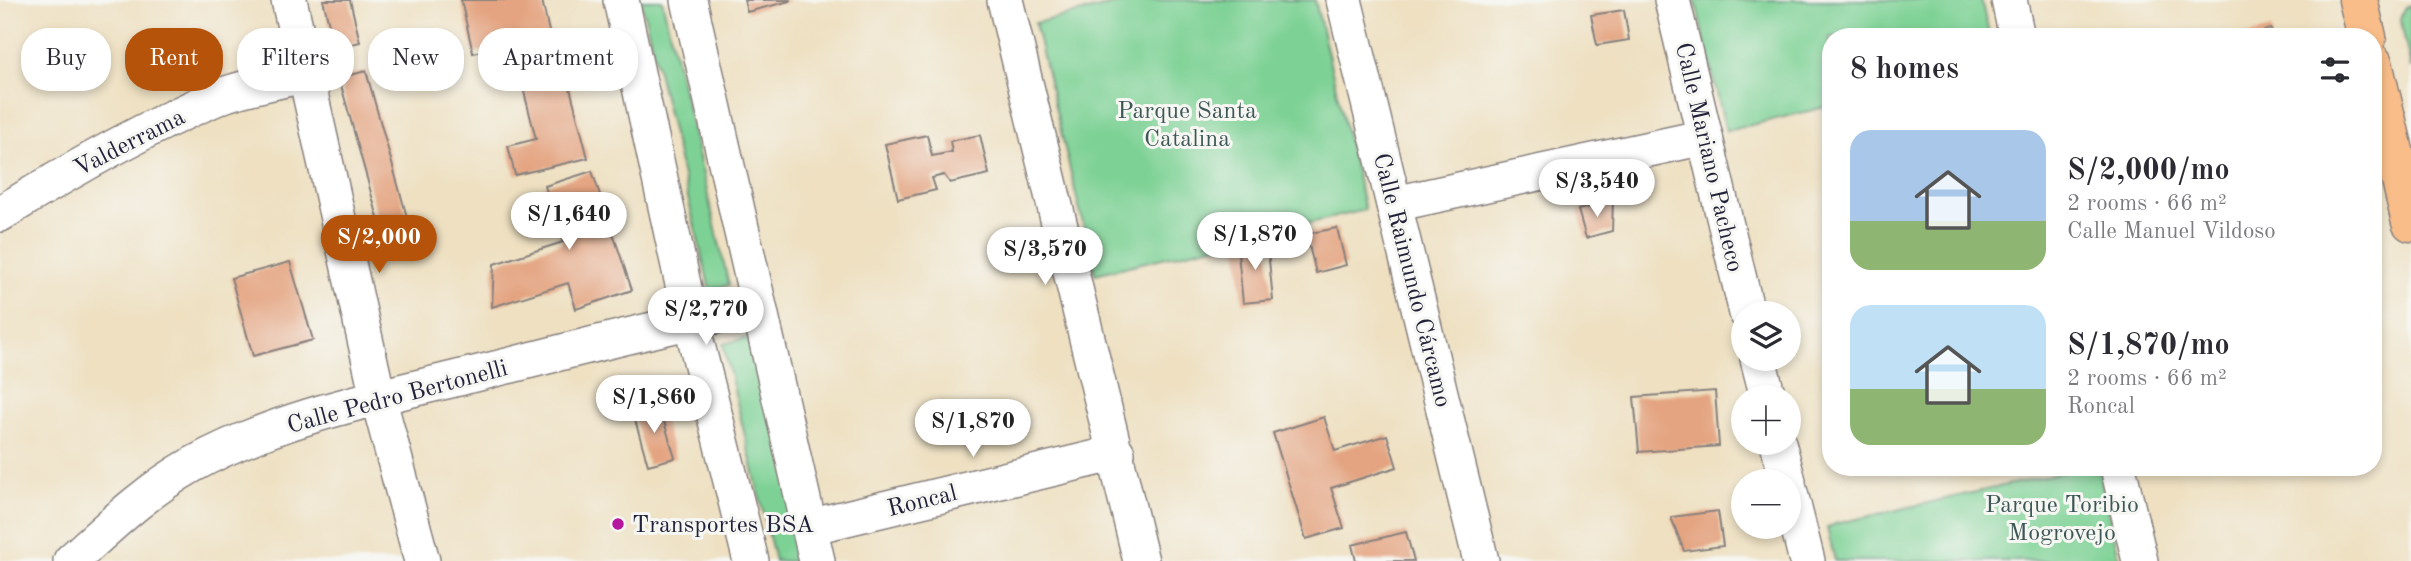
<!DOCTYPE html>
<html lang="en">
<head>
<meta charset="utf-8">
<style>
	:root { --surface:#fff; --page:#f7f7f7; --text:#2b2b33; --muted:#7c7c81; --accent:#b45309 }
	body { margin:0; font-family:"Old Standard TT",serif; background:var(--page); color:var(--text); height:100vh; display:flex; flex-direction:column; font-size:26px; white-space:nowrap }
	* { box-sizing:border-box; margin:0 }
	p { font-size:23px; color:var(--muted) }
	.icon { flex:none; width:38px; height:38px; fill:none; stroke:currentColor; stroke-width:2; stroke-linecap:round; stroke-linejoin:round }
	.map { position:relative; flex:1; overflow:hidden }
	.side { position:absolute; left:1822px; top:28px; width:560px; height:448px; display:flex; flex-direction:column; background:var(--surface); border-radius:28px; box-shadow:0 4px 10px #0003 }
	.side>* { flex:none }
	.banner { position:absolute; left:21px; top:28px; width:665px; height:63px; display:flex; gap:14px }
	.buttons { position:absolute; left:1731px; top:301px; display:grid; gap:14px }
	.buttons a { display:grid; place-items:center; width:70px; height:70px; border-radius:50%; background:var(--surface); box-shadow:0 4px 10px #0003; font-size:35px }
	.price { position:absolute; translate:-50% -60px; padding:0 16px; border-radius:24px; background:#fff; color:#222; font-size:23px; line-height:46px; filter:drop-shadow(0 2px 4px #0008) }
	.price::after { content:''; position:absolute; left:50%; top:42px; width:21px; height:16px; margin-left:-10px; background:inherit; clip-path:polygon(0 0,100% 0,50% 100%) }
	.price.active { background:var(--accent); color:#fff }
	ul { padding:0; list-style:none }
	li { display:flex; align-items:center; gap:21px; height:175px; padding:0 28px }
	li span { display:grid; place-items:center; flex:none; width:196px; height:140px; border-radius:21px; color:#555 }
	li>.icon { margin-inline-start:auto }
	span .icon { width:84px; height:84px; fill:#fffc; stroke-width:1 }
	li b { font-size:30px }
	h2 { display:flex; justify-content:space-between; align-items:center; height:84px; padding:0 28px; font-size:30px }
	.chip { padding:0 24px; border-radius:28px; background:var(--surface); box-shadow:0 4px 10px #0003; font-size:24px; line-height:63px }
	.chip.active { background:var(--accent); color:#fff }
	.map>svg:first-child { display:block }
	.green { fill:#7dd194; stroke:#507a68; stroke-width:2 }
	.building { fill:#e4a481 }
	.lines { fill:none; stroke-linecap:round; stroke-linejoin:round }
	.minor-casing { stroke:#88817e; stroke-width:38 }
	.major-casing { stroke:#88817e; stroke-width:41 }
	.minor { stroke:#fff; stroke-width:35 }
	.major { stroke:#f8bd89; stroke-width:38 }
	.poi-dot { fill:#b5179e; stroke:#f6f6f2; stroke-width:2.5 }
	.labels { text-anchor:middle; stroke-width:6; stroke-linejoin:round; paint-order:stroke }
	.park-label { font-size:24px; fill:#3d5756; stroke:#f6f6f2 }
	.street-label { font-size:24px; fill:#22223b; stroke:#f6f6f2 }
	.poi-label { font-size:24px; fill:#22223b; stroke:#f6f6f2; text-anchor:start }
</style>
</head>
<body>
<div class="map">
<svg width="2411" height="561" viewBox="0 0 2411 561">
	<rect width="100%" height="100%" fill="#f6f6f2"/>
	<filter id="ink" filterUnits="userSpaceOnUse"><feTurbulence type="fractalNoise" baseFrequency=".0143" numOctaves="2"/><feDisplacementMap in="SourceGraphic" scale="14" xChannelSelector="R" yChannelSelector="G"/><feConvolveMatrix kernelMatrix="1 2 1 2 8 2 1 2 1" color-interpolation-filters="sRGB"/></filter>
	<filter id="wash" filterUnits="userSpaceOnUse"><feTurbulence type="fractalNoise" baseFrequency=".00686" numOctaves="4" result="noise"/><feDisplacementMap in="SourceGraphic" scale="28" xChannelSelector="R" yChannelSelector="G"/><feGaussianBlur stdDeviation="1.57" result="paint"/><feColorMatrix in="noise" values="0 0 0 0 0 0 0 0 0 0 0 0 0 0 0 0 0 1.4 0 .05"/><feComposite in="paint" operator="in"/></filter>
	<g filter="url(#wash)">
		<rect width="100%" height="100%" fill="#eee0c1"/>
		<g class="green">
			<path d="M641,0H662L729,285L710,290Z"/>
			<path d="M1134,0H1315L1365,210L1095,274L1035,23Z"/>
			<path d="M1695,0H1981L1990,37H1830V106L1726,131Z"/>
			<path d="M2411,5V68L2400,18L2406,7Z"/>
			<path d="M755,336L809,561H775L723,344Z"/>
			<path d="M2086,467H2098L2120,561H1835L1827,528L1835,524Z"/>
		</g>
		<g id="blocks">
			<g class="building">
				<path d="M323,0H350L360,42L335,48Z"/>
				<path d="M461,0H542L550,36L473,53Z"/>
				<path d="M744,0H790V1L747,12Z"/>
				<path d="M1624,10L1629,40L1597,45L1591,15Z"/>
				<path d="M2271,29L2273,37H2245L2244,36Z"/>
				<path d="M563,61L588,158L515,175L508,146L536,139L519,72Z"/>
				<path d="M366,71L407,217L380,225L339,78Z"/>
				<path d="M927,135L932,156L952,152L950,141L980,135L989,174L950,183L944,175L932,178L936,190L898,199L885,144Z"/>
				<path d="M592,171L632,290L576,309L568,283L492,307L494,264L563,242L545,186Z"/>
				<path d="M1613,200L1612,231L1586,238L1578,210Z"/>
				<path d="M1337,228L1346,265L1316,273L1306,234Z"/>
				<path d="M1267,240L1273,300L1243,303L1237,243Z"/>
				<path d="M290,262L313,340L253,356L231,278Z"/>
				<path d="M1715,391L1719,446L1639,452L1634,397Z"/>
				<path d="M659,405L675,458L648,465L633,413Z"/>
				<path d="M1324,417L1335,451L1387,435L1397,467L1331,488L1344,528L1306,539L1273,433Z"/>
				<path d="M1718,511L1723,546L1684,551L1671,517Z"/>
				<path d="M1406,532L1414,561H1356L1352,545Z"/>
			</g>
		</g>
	</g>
	<g filter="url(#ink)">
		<use href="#blocks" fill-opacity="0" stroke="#88817e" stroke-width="2"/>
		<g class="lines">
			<defs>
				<g id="minor">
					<path d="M289,0L378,397L422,561"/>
					<path d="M621,0L691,321L751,561"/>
					<path d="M689,0L817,561"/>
					<path d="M1005,0L1141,561"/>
					<path d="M1344,0L1481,561"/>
					<path d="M1672,0L1747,313"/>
					<path d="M2009,0L2017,37"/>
					<path d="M1394,204L1705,137"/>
					<path d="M0,214C69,171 142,129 218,97C245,86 278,82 306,74"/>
					<path d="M1758,359L1768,397"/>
					<path d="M1778,443L1788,481"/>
					<path d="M2118,467L2140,561"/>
					<path d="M1788,485L1807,561"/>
					<path d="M809,527L1117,453"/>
					<path d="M71,561C110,526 146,491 192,465C280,416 382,397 479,373C572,350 665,325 758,307"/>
				</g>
				<g id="major">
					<path d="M2358,0L2367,37"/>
					<path d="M2373,63L2411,222"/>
				</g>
			</defs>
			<use href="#minor" class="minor-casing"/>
			<use href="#major" class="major-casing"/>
			<use href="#minor" class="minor"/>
			<use href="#major" class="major"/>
		</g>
	</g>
	<circle class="poi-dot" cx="618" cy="524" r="7"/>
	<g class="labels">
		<g class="park-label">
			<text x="1187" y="118">Parque Santa<tspan x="1187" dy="28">Catalina</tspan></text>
			<text x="2062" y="512">Parque Toribio<tspan x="2062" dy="28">Mogrovejo</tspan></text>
		</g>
		<g class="street-label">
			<text transform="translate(129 142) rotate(-27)" y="8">Valderrama</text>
			<text transform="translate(1710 157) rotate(77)" y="8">Calle Mariano Pacheco</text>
			<text transform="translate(1413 280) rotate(76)" y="8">Calle Raimundo Cárcamo</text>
			<text transform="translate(397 396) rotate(-15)" y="8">Calle Pedro Bertonelli</text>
			<text transform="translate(922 500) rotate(-14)" y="8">Roncal</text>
		</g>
		<g class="poi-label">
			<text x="632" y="532">Transportes BSA</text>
		</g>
	</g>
</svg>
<div class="buttons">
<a><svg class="icon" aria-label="layers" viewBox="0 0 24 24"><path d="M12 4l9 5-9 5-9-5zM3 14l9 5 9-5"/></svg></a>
<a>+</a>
<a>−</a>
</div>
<b class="price" style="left:1597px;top:219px">S/3,540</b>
<b class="price" style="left:569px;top:252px">S/1,640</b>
<b class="price" style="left:1255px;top:272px">S/1,870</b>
<b class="price active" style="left:379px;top:275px">S/2,000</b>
<b class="price" style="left:1045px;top:287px">S/3,570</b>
<b class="price" style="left:706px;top:347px">S/2,770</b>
<b class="price" style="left:654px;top:435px">S/1,860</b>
<b class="price" style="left:973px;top:459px">S/1,870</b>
<div class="banner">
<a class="chip">Buy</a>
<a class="chip active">Rent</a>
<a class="chip">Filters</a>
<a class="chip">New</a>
<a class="chip">Apartment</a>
</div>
<section class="side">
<h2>8 homes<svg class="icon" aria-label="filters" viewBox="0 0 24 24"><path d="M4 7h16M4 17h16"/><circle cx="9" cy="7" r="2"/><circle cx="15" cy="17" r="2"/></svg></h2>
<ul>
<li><span style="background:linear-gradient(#a9c7e8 65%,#8fb573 0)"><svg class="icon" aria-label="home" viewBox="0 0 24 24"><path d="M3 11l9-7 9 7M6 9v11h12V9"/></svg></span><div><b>S/2,000/mo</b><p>2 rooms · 66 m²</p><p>Calle Manuel Vildoso</p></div></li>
<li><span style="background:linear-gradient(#bfe0f5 60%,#8fb573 0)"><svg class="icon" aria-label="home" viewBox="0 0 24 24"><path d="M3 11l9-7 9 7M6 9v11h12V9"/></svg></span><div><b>S/1,870/mo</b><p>2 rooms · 66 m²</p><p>Roncal</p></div></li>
</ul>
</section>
</div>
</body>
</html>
